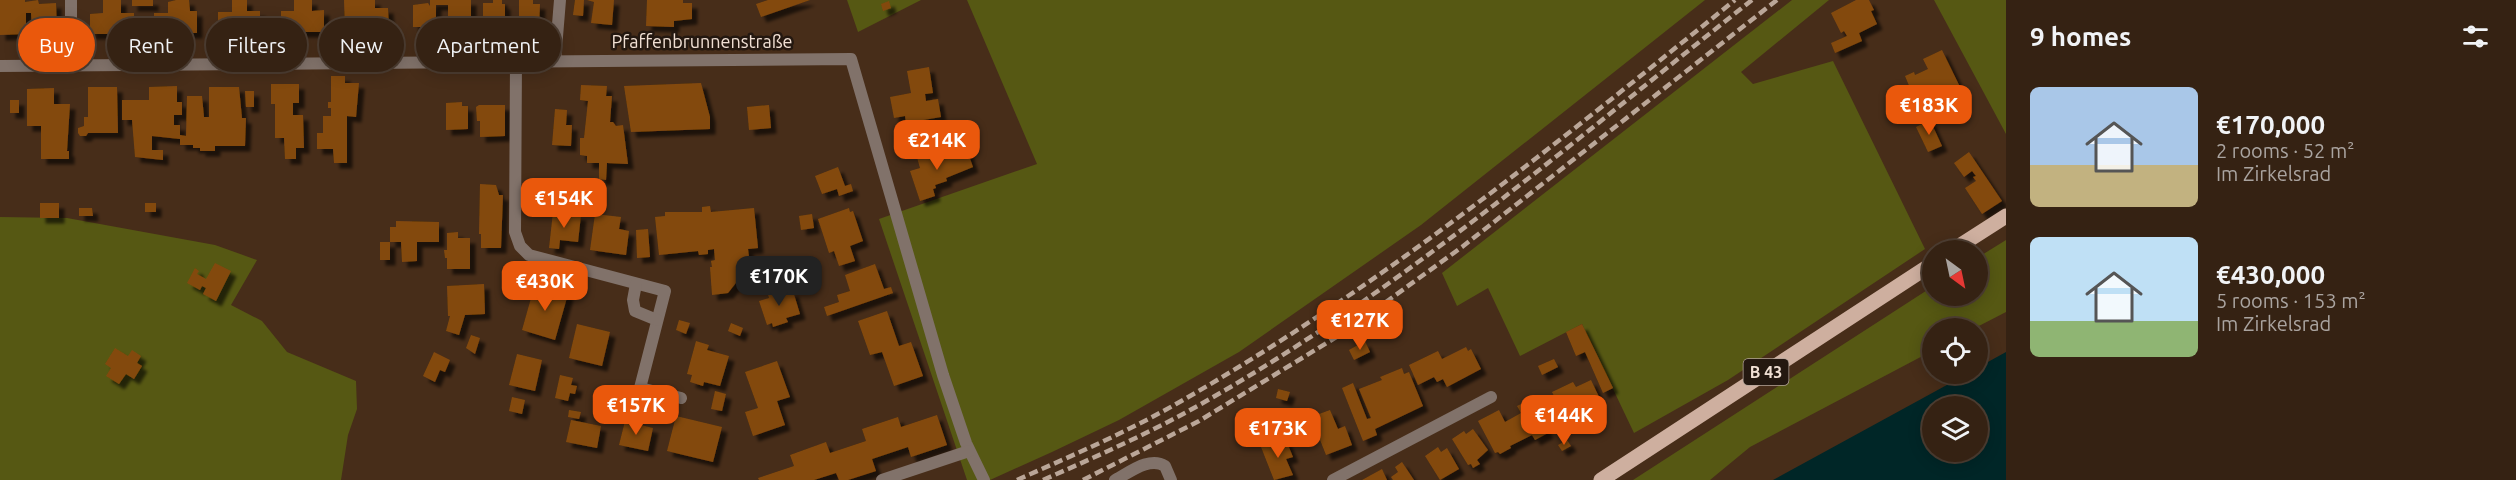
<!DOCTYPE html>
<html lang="en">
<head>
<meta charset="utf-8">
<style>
	:root { --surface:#352213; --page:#402f21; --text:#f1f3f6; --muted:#aaa4a0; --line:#4f3f33; --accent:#ea580c }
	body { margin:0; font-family:Ubuntu,sans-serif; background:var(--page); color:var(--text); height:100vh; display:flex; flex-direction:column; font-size:22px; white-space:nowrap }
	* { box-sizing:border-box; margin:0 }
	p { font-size:20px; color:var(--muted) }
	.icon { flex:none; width:33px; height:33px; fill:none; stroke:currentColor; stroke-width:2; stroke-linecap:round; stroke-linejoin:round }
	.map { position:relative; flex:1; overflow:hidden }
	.details { display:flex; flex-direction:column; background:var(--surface); width:510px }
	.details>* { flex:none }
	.hud { position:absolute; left:18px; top:18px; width:570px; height:54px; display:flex; gap:12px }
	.needle { width:39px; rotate:147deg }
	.buttons { position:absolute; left:1922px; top:240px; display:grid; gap:12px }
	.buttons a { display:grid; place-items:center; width:66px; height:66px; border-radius:50%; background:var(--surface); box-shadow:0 3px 15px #0003,0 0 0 2px var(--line); font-size:30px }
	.price { position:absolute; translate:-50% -51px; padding:0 14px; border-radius:12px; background:var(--accent); color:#fff; font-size:20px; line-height:39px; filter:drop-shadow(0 2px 3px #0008) }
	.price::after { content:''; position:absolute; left:50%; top:36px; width:18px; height:14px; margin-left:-9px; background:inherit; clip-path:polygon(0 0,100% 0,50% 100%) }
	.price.current { background:#222; color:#fff }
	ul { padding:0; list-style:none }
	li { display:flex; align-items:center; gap:18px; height:150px; padding:0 24px }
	li span { display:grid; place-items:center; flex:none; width:168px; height:120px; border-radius:9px; color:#555 }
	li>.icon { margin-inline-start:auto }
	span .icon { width:72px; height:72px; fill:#fffc; stroke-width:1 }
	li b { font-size:26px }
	h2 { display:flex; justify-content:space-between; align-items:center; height:72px; padding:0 24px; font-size:26px }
	.pill { padding:0 21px; border-radius:27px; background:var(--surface); box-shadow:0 3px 15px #0003,0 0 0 2px var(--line); font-size:21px; line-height:54px }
	.pill.current { background:var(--accent); color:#fff }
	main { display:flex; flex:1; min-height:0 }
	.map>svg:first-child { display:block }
	.green { fill:#565813 }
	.water { fill:#002627; fill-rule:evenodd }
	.building { fill:#83490b; filter:url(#shadow) }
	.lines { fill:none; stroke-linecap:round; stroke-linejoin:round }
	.street { stroke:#81726a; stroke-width:12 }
	.primary { stroke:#ceaf9f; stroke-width:15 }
	.rail { stroke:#baa698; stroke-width:4.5; stroke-dasharray:9 4.5; stroke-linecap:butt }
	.labels { text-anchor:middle; stroke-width:5; stroke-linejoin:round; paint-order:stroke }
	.shield { fill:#241810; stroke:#b4a499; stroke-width:1.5 }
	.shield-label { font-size:16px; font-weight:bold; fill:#f1e0d4 }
	.street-label { font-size:18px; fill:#f1e0d4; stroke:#241810 }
</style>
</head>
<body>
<main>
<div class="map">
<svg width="2006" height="480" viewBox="0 0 2006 480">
	<defs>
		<filter id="shadow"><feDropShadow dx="5.5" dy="5.5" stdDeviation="1.5" flood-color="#0009"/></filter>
	</defs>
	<rect width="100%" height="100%" fill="#472d19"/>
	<g class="green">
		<path d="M847,0H921L858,32Z"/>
		<path d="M967,0H1705L1421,225L1239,352L1119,420L1052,452L990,480H967L879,219L1037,164Z"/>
		<path d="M1792,0H1829L1741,72L1753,84L1833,61L1925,249L1728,380L1634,433L1582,324L1520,356L1488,288L1457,306L1442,273Z"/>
		<path d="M1934,0H2006V134Z"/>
		<path d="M0,217L67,218L215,245L257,260L231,305L262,321L287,352L356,381L357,409L348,435L341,480H0Z"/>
		<path d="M2006,240V312L1975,328H1932V351L1750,447L1710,480H1633L1932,287V296H1977V258Z"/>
	</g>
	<path class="water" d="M2006,352V480H1773L1967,374H1977V368ZM1932,406H1977V452H1932Z"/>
	<g class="building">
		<path d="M0,0H25V2L38,0L39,4L56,3L57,30L32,31L31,13H26V34L0,35Z"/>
		<path d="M103,0H121V13H134V34L113,37V34H90V14L103,13Z"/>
		<rect x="132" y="0" width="21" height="6"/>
		<path d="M176,0H189L190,11H197V33H154V13H168V2Z"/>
		<path d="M232,0H247V11H260V34H218V12H232Z"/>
		<path d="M294,0H312V11L324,10V32H281V11H294Z"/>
		<path d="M344,0H375V8H388L389,29L345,30Z"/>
		<path d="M430,0H471V27L448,26V5H436V27H413V5L428,3L430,6Z"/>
		<path d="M493,0H502V4H505V27H483V3H493Z"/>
		<path d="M519,0H533V4H540L539,26H519Z"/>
		<path d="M575,0H584L583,16L573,15Z"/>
		<path d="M587,0H614L612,25L591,23L594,2Z"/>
		<path d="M647,0H683V3H692V19L674,21V27L646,26Z"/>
		<path d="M768,0H810L761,17L756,4Z"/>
		<path d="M1856,0H1869L1874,10L1871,11L1877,24L1859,33L1862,41L1835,53L1831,43L1847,36L1844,31L1841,33L1831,13Z"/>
		<path d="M889,1L891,8L883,11L881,4Z"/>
		<path d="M1942,50L1961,89L1938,99L1935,93L1925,98L1926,101L1905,111L1899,99L1915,92L1913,87L1910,88L1905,76L1914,72L1915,75L1928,69L1923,59Z"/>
		<path d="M929,67L933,93L925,94L926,101L938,99L941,117L906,123L905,116L894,118L890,97L911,93L907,71Z"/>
		<path d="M331,76H345V83H359L356,117L347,116V163H334L333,149H317V133H323V116H331V108H328V102H331Z"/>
		<path d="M701,83L710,117V129L631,132L624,86Z"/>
		<path d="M271,84H299V103H293V115H303L304,148H296V159H285L284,138H275V104H271Z"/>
		<path d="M581,85L607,86L606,96H612L610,122H613L616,126L623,125L628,164L607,163L606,180L599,179V163H587V156L580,155V138H584L588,101L580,100Z"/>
		<path d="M177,86V102H182V115H174V125H180V135L186,136L187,96H202L204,117H209V87H239L242,118H246L245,146H215V151H200V148H193V145H180V139L152,136V150H163V160L135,157L132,120H122V100H149V87Z"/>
		<path d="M88,87H117L118,133H88L86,136H80L78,133V128L84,126V117H88Z"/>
		<path d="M54,88V104H70L67,151H69V159H41V126H27V89Z"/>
		<path d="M245,91H254V107H246Z"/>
		<rect x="10" y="100" width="9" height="13"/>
		<path d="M462,102V106H468V129L446,130V103Z"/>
		<path d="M479,105H505V136L480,137V121H477L476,107Z"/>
		<path d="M769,105L771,128L749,130L747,107Z"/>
		<path d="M555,109L567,110L566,125H572L571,146L552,145Z"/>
		<path d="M1930,120L1942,146L1928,152L1916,127Z"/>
		<path d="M935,147L939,160L967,150L973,167L946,178L947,181L935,185L936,188L933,189L935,196L920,201L910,171L920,168L916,154Z"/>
		<path d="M1969,152L2002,201L1982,214L1965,188L1976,181L1973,177L1976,176L1972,171L1964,177L1954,163Z"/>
		<path d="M838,167L845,186L851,184L853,191L839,196L837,189L822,194L815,176Z"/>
		<path d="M480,184L496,185L499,195H503L501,248H481V234H479Z"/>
		<rect x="40" y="203" width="19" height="15"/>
		<rect x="145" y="203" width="11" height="9"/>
		<path d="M710,206L711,212L754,208L758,248L748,249L750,265L728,293L712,295L710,267H712L711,261L715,260L714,249L708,250V254L699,255L698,251L659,255L655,217L665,216V212H702V207Z"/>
		<path d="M79,208H92L93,216H79Z"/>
		<path d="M849,208L850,212L853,211L863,241L850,246L855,261L839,266L834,251L829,253L818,219Z"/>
		<path d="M553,212L581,215L578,242L560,240L559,249L549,248Z"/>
		<path d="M595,214L621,217L619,229L629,231L626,255L590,250Z"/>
		<path d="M812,214L814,228L801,230L799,216Z"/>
		<path d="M396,221L439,222V242H417V261L402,262L401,242H390V227H396Z"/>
		<path d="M648,229L650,257L637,258L636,230Z"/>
		<path d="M458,232V238H470V269H447V258H445L444,250H447V233Z"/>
		<rect x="380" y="242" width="10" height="18"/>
		<path d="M215,263L231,271L216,301L203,294L206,288L202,286L200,290L187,283L195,268L199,271L197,274L206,279Z"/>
		<path d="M875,264L884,289L891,287L893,293L827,316L824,307L839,302L837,295L850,291L845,275Z"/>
		<path d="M484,284L485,314L465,315L459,335L446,331L450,316H448L447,286Z"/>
		<path d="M535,284L568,294L555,340L522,330Z"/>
		<path d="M783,286L785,293L793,291L800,314L786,318L788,322L773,327L772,323L767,325L759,301L769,298L767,291Z"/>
		<path d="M887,311L899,346L911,342L923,376L894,386L882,352L870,355L858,321Z"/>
		<path d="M679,320L690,323L686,334L676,330Z"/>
		<path d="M731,323L743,328L740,336L728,331Z"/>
		<path d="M577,324L610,332L602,366L569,358Z"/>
		<path d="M1582,324L1613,388L1603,393L1585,352L1576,356L1566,332Z"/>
		<path d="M471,335L480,338L475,354L466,348Z"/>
		<path d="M696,341L709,345L707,350L729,356L720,386L704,382L703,386L690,382L692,375L687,374Z"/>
		<path d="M1365,341L1370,352L1354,360L1349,350Z"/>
		<path d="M1466,347L1468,351L1471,349L1481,369L1447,387L1443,379L1437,382L1434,377L1418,385L1409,365L1438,351L1442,359Z"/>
		<path d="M115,348L128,356L132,350L141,356L137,363L142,366L134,379L126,374L119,384L106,376L111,368L105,364Z"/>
		<path d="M434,352L450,360L445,372L440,370L435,382L423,376Z"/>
		<path d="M517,354L542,360L535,391L509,385Z"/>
		<path d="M1554,359L1558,367L1542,375L1538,366Z"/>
		<path d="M777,361L790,397L777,401L785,425L753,436L745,412L758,408L745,372Z"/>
		<path d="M1402,368L1404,374L1409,372L1423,406L1375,429L1377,435L1363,441L1342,388L1353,383L1367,419L1371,418L1359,389L1382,380L1380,377Z"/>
		<path d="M560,375L573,378L571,385L577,386L575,394L570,393L568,401L555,398Z"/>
		<path d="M1591,380L1600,399L1589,405L1591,411L1568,423L1552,392L1573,382L1576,387Z"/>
		<path d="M1278,389L1290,392L1287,401L1276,398Z"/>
		<path d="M715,391L726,394L722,411L711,409Z"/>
		<path d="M624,393L636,395L633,410L620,408Z"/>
		<path d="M512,397L525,400L522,414L509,411Z"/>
		<path d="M1535,397L1549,425L1545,428L1548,433L1535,440L1532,435L1510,446L1511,448L1500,454L1498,452L1495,453L1478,421L1499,410L1505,422L1521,413L1517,406Z"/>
		<path d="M569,410L581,412L579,419L568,417Z"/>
		<path d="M1330,410L1338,429L1345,426L1352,445L1326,455L1311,417Z"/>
		<path d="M937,415L947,445L911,457L908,447L872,459L876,471L848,480H839L836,473L814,480H759L758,478L794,466L790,455L826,442L830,453L866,441L862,429L898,417L901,427Z"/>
		<path d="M676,416L722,427L713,462L667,451Z"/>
		<path d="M571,420L601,426L597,448L566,442Z"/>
		<path d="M625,421L653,428L648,451L619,445Z"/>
		<path d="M1473,429L1488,450L1477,460L1480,464L1473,468L1471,464L1468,465L1452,439L1464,431L1466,434Z"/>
		<path d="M1279,440L1280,442L1286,440L1293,457L1286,459L1293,475L1274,480L1261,447Z"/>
		<path d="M1567,440L1571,446L1562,451L1558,445Z"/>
		<path d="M1438,447L1441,452L1447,448L1459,469L1440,480L1425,456Z"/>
		<path d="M1402,462L1414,480H1393L1391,477L1398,472L1395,467Z"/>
		<path d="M1382,469L1387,480H1362Z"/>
	</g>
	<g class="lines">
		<g class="street">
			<path d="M71,0V65"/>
			<path d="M516,60L515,232L520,246L529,255L665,291L640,388L681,398"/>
			<path d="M555,61L560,0"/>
			<path d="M0,66L851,59L943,375L966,443L984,480"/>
			<path d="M636,284L633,300L635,311L657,320"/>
			<path d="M882,480L969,451"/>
			<path d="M1115,480C1129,473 1149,456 1165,466L1171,480"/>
			<path d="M1333,480L1491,397"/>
		</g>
		<g class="primary">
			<path d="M1953,250L2006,216"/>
			<path d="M1601,480L1932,264"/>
		</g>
		<g class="rail">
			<path d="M1017,480C1071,456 1125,433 1176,404C1377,290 1556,144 1735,0"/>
			<path d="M1043,480C1091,459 1138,438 1183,414C1386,303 1571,143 1752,0"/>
			<path d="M1083,480L1199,421L1343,333L1462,247L1777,0"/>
		</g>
	</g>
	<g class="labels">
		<rect class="shield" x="1743.5" y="359" width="45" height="26" rx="4.5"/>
		<g class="shield-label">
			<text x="1766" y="378">B 43</text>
		</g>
		<g class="street-label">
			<text x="702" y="48">Pfaffenbrunnenstraße</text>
		</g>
	</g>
</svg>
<div class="buttons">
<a><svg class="needle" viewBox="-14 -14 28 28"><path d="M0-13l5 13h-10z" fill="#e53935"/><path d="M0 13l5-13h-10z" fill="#aaa4a0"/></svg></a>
<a><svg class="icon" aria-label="locate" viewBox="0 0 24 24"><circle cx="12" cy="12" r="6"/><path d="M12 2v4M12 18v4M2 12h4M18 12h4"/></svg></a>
<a><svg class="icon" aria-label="layers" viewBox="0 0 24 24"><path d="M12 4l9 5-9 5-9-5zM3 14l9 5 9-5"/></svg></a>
</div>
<b class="price" style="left:1929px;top:136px">€183K</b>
<b class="price" style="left:937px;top:171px">€214K</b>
<b class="price" style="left:564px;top:229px">€154K</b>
<b class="price current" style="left:779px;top:307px">€170K</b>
<b class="price" style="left:545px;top:312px">€430K</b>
<b class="price" style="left:1360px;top:351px">€127K</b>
<b class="price" style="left:636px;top:436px">€157K</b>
<b class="price" style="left:1564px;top:446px">€144K</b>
<b class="price" style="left:1278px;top:459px">€173K</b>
<div class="hud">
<a class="pill current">Buy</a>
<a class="pill">Rent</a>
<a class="pill">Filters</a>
<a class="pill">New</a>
<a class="pill">Apartment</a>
</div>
</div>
<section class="details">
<h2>9 homes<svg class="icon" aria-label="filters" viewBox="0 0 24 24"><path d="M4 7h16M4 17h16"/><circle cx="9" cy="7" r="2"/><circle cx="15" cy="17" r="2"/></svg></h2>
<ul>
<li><span style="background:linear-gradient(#a9c7e8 65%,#c2b280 0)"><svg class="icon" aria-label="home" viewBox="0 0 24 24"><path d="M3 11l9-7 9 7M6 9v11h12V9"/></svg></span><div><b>€170,000</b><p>2 rooms · 52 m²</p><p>Im Zirkelsrad</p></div></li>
<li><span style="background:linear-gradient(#bfe0f5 70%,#8fb573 0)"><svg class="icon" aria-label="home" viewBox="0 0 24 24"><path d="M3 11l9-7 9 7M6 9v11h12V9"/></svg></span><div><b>€430,000</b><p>5 rooms · 153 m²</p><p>Im Zirkelsrad</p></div></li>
</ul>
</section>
</main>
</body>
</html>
